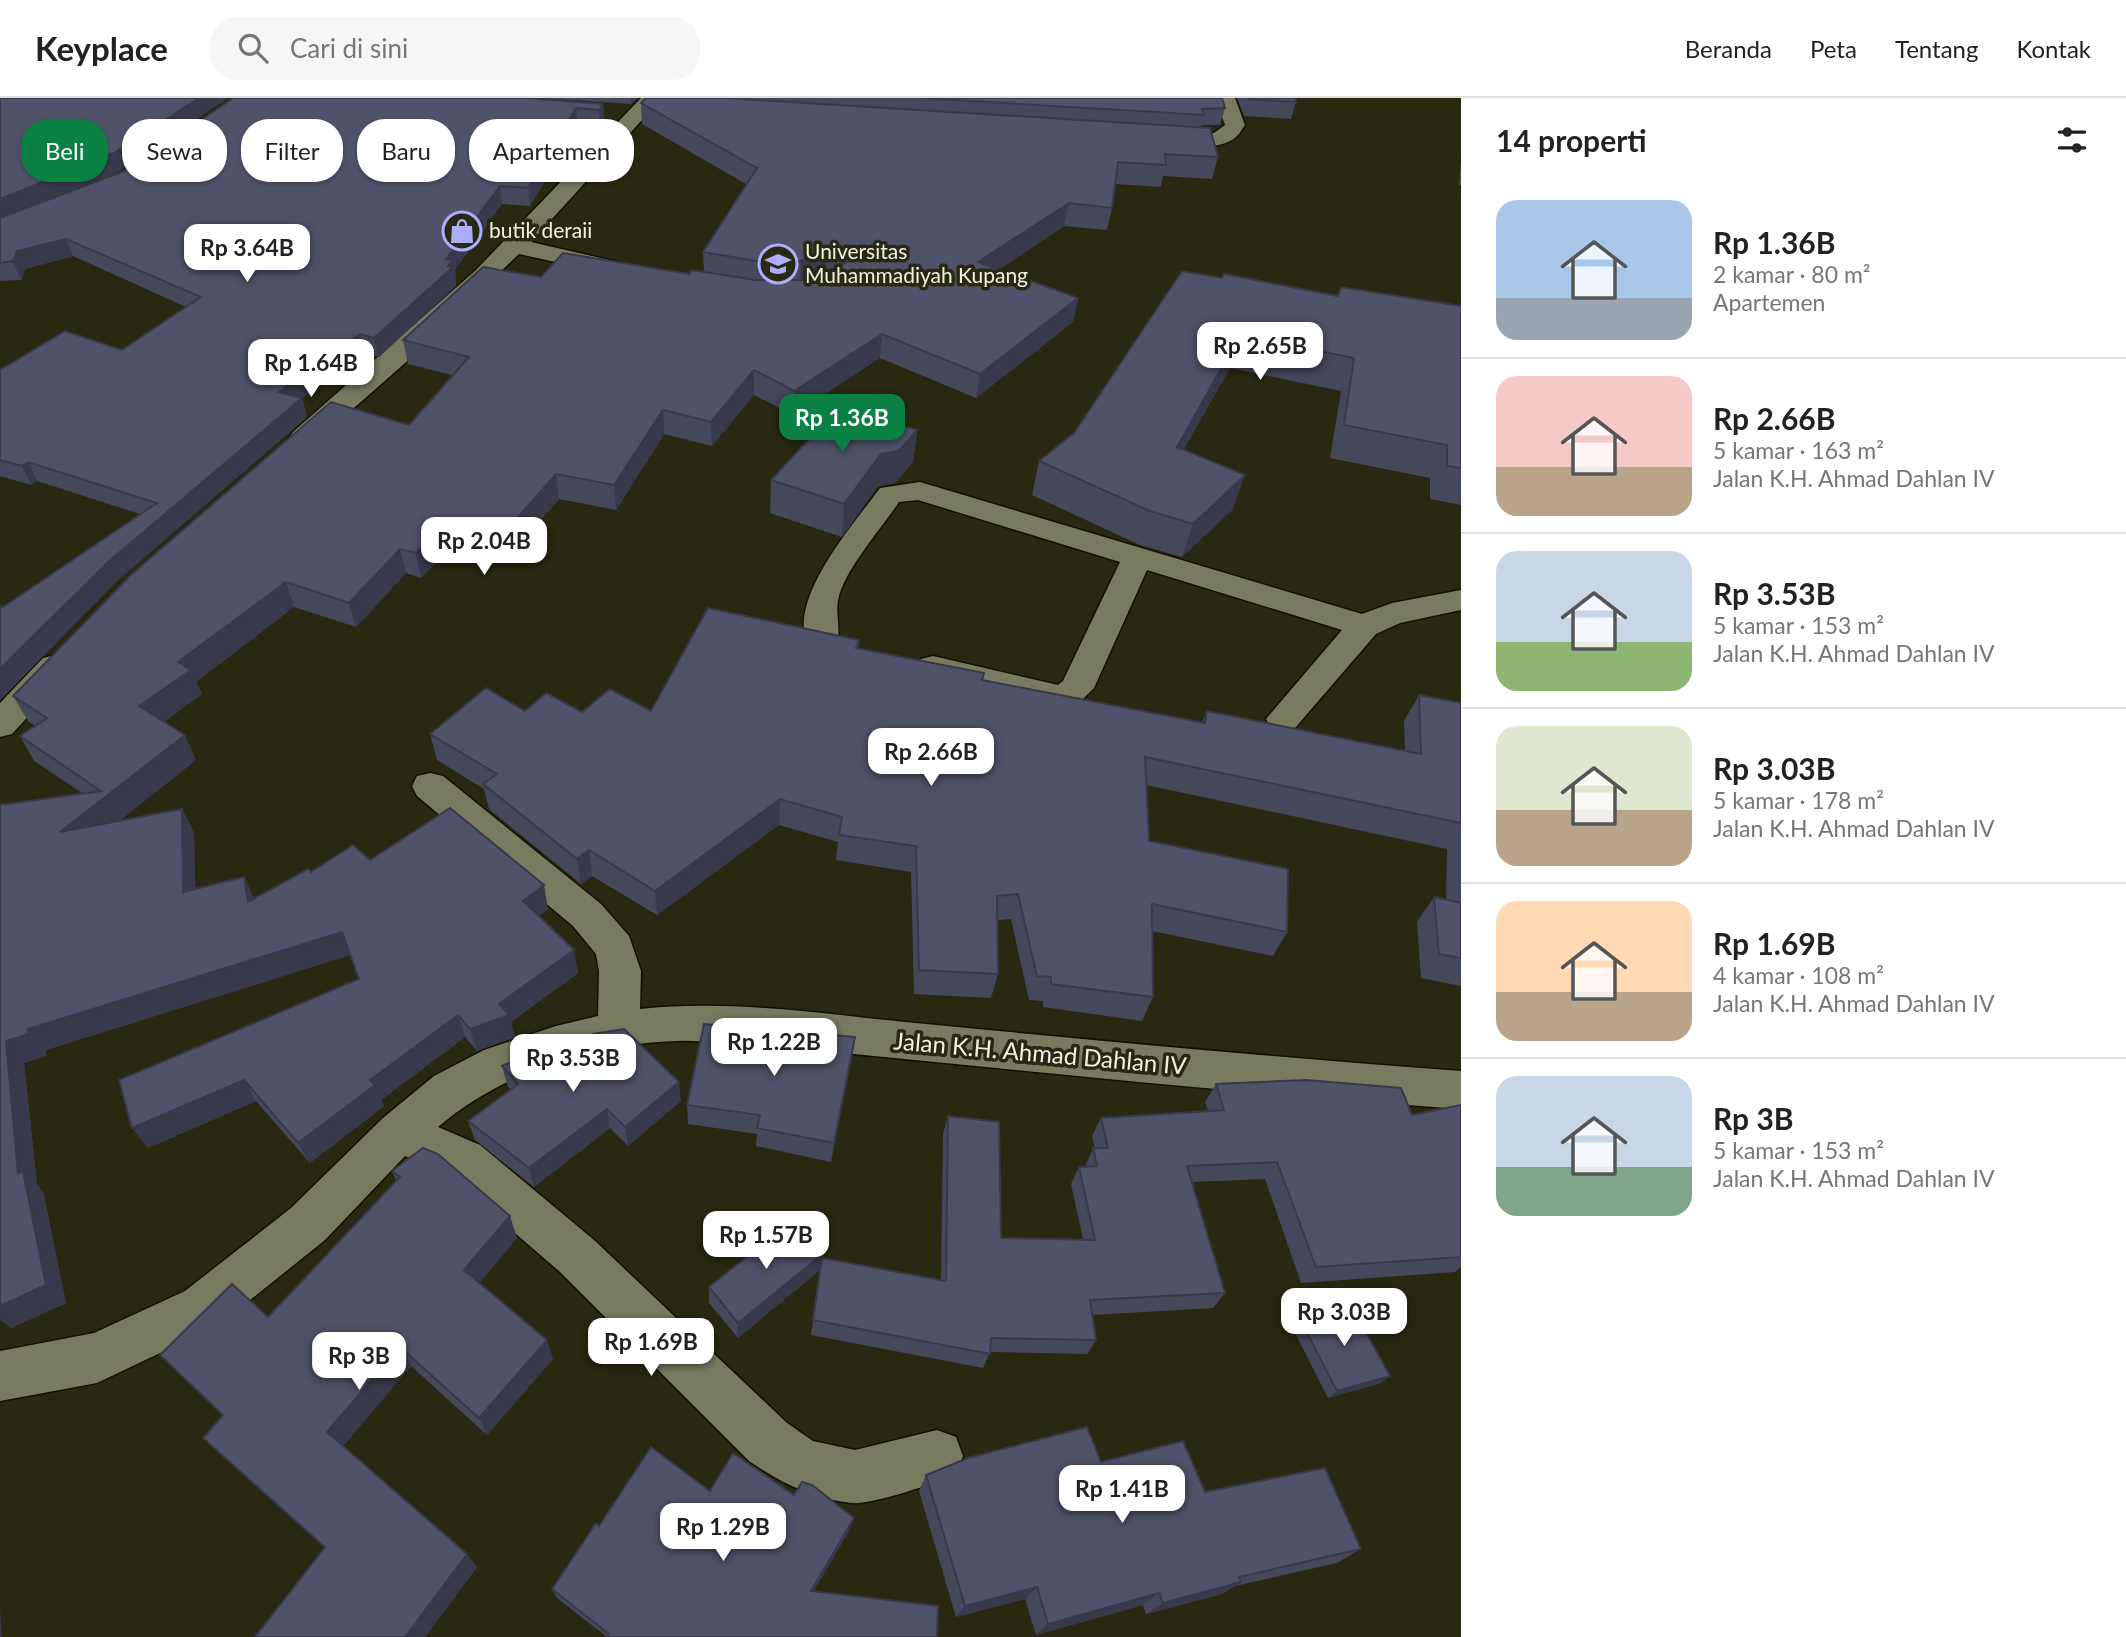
<!DOCTYPE html>
<html lang="id">
<head>
<meta charset="utf-8">
<style>
	:root { --surface:#fff; --page:#f6f6f6; --text:#222; --muted:#767676; --line:#e0e0e0; --accent:#0b8043 }
	body { margin:0; font-family:Lato,sans-serif; background:var(--page); color:var(--text); height:100vh; display:flex; flex-direction:column; font-size:26px; white-space:nowrap }
	* { box-sizing:border-box; margin:0 }
	p { font-size:23px; color:var(--muted) }
	.icon { flex:none; width:38px; height:38px; fill:none; stroke:currentColor; stroke-width:2; stroke-linecap:round; stroke-linejoin:round }
	.map { position:relative; flex:1; overflow:hidden }
	.panel { display:flex; flex-direction:column; background:var(--surface); width:665px }
	.panel>* { flex:none }
	.guide { position:absolute; left:21px; top:21px; width:665px; height:63px; display:flex; gap:14px }
	.price { position:absolute; translate:-50% -60px; padding:0 16px; border-radius:14px; background:#fff; color:#222; font-size:23px; line-height:46px; filter:drop-shadow(0 2px 4px #0008) }
	.price::after { content:''; position:absolute; left:50%; top:42px; width:21px; height:16px; margin-left:-10px; background:inherit; clip-path:polygon(0 0,100% 0,50% 100%) }
	.price.active { background:var(--accent); color:#fff }
	ul { padding:0; list-style:none }
	li { display:flex; align-items:center; gap:21px; height:175px; padding:0 35px }
	li+li { border-top:2px solid var(--line) }
	li span { display:grid; place-items:center; flex:none; width:196px; height:140px; border-radius:21px; color:#555 }
	li>.icon { margin-inline-start:auto }
	span .icon { width:84px; height:84px; fill:#fffc; stroke-width:1 }
	li b { font-size:30px }
	h2 { display:flex; justify-content:space-between; align-items:center; height:84px; padding:0 35px; font-size:30px }
	.tag { padding:0 24px; border-radius:28px; background:var(--surface); box-shadow:0 2px 5px #0004; font-size:24px; line-height:63px }
	.tag.active { background:var(--accent); color:#fff }
	header { display:flex; align-items:center; gap:42px; box-sizing:border-box; height:98px; padding:0 35px; background:var(--surface); border-bottom:2px solid var(--line) }
	header strong { font-size:33px }
	nav { display:flex; gap:38px; margin-inline-start:auto; font-size:24px }
	.search { width:490px; height:63px; background:var(--page); display:flex; align-items:center; gap:18px; box-sizing:border-box; padding:0 24px; border-radius:28px; color:var(--muted); font-size:26px }
	main { display:flex; flex:1; min-height:0 }
	.map>svg:first-child { display:block }
	.lines { fill:none; stroke-linecap:round; stroke-linejoin:round }
	.minor-casing { stroke:#121200; stroke-width:3 }
	.minor { fill:#797b61; fill-rule:evenodd }
	.wall { fill:#45475a }
	.shaded-wall { fill:#38394a }
	.building { fill:#505269; stroke:#38394a; stroke-width:2 }
	.labels { text-anchor:middle; stroke-width:7; stroke-linejoin:round; paint-order:stroke }
	.far-poi-label { font-size:21px; fill:#f0f1e2; stroke:#292912; text-anchor:start }
	.street-label { font-size:24px; fill:#f0f1e2; stroke:#292912 }
</style>
</head>
<body>
<header>
<strong>Keyplace</strong>
<div class="search"><svg class="icon" aria-label="search" viewBox="0 0 24 24"><circle cx="10" cy="10" r="6"/><path d="M15 15l6 6"/></svg>Cari di sini</div>
<nav><a>Beranda</a><a>Peta</a><a>Tentang</a><a>Kontak</a></nav>
</header>
<main>
<div class="map">
<svg width="1461" height="1539" viewBox="0 0 1461 1539">
	<rect width="100%" height="100%" fill="#292912"/>
	<g class="lines">
		<defs>
			<g id="minor">
				<path d="M641,0H662L531,144L618,164L622,169L618,174L610,176L519,156L404,266L313,346L303,348L293,346L289,340L293,334L476,172Z"/>
				<path d="M1215,0H1235L1245,27C1241,33 1237,40 1230,43C1216,51 1160,55 1150,41L1160,35H1214L1225,27Z"/>
				<path d="M920,384L1362,516L1392,505L1461,492V512L1400,525L1376,536L1295,630L1283,633L1271,630L1266,621L1342,532L1147,472L1094,590L1076,608L1064,612L921,577L916,569L921,561L933,558L1058,587L1063,583L1120,464L918,402L899,404C882,430 844,472 838,502C835,519 843,536 834,551L822,554L810,551C782,506 854,426 880,390Z"/>
				<path d="M55,557L67,560L72,568L67,576L12,636L0,639V605L43,560Z"/>
				<path d="M430,675L443,678L601,806L629,838L641,873L640,911C737,900 840,919 937,927C1111,944 1286,960 1461,973V1011C1289,999 1117,982 945,965C879,959 812,951 745,947C723,946 699,942 677,943C591,946 503,974 438,1029L480,1047L594,1142L787,1325L813,1343L855,1352L937,1332L956,1339L963,1358L956,1377C936,1385 871,1407 852,1405C813,1401 781,1385 749,1363L560,1174L448,1077L405,1058L325,1142L219,1227L97,1285L0,1303V1253L94,1235L185,1193L291,1110L383,1020L434,978L484,952L556,928L598,918L599,873L596,856L573,828L417,698L412,688L417,678Z"/>
			</g>
		</defs>
		<use href="#minor" class="minor-casing"/>
		<use href="#minor" class="minor"/>
	</g>
	<g class="wall">
		<path d="M0,0L120,73L46,102L132,70L603,6L604,22L600,28L578,26L530,108L502,106L455,172L456,188L379,259L364,255L302,300L307,319L117,483L0,602V508L3,509L140,416L37,383L31,387L0,378V272L122,252L186,209L73,158L25,171L21,182L0,183Z"/>
		<path d="M541,0H638L631,6Z"/>
		<path d="M646,0H1222L1225,10L1220,27H1201V29L1218,59L1212,81L1163,78L1161,89L1115,86L1112,110L1107,132L1064,128L998,172L1078,200L1073,224L976,300L880,260L793,317L754,297L712,348L664,336L616,412L559,401L508,460L455,445L421,480L406,475L356,529L294,509L196,584L202,596L164,624L196,662L119,723L182,711L194,735L195,791L244,779L254,801L311,774L370,762L548,811L539,818L578,875L511,924L515,939L477,953L465,939L381,1002L384,1008L310,1065L256,1003L148,1050L359,881L350,857L46,952V958L24,965L37,1087L43,1093L66,1205L11,1230L0,1221V707L82,695L34,663L20,638L35,628L28,623L13,598L409,327L452,277L408,266L403,242L541,179L689,176L704,174L703,154L746,86L642,26L641,5Z"/>
		<path d="M1237,0H1295L1296,4L1291,21L1244,18Z"/>
		<path d="M1461,63V87H1459Z"/>
		<path d="M1222,180L1337,198L1341,189L1461,208V407L1430,401V380L1330,360L1341,293L1230,270L1184,351L1233,411L1182,459L1140,447L1032,397L1039,363L1074,335Z"/>
		<path d="M917,332L913,364L895,385L878,388L842,439L770,415L771,382Z"/>
		<path d="M859,542L858,550L982,582L1202,625L1207,613L1405,653L1404,623L1419,597L1461,605V888L1421,880L1417,824L1434,799L1446,802L1447,751L1146,687L1149,743L1287,834L1273,858L1152,833L1153,899L1142,923L1043,909V903L1029,902L1011,821L998,822V876L991,900L914,896L911,774L836,762L838,744L779,727L657,817L592,778L581,786L489,711L484,691L437,662L430,636L525,613L582,614L651,613Z"/>
		<path d="M855,939L831,1064L756,1048L757,1036L688,1026L687,1007Z"/>
		<path d="M554,967L681,1003L628,1048L610,1030L534,1089L475,1042L468,1023L511,992L507,987L502,968Z"/>
		<path d="M1216,986L1412,1017L1461,1007V1169L1455,1174L1301,1185L1265,1081L1192,1084L1225,1195L1213,1210L1092,1217L1096,1242L1087,1256L990,1254L983,1270L811,1237L820,1172L738,1240L709,1205V1189L824,1155L823,1160L941,1182L943,1036L948,1018L1001,1140L1083,1141L1071,1086L1079,1069H1085L1093,1050H1095L1092,1038L1101,1020L1208,1013L1205,1004Z"/>
		<path d="M392,1073L517,1140L479,1185L553,1261L487,1337L411,1268L343,1348L467,1456L477,1469L425,1539H255L325,1449L223,1317L268,1219L396,1083Z"/>
		<path d="M1299,1219L1381,1285L1328,1300L1291,1227Z"/>
		<path d="M1101,1364L1205,1394L1361,1451L1337,1465L1235,1488L1222,1496L1146,1516L1143,1507L1036,1537L1025,1501L956,1519L919,1393L926,1377Z"/>
		<path d="M794,1397L851,1430L607,1539L557,1500L552,1491L599,1428Z"/>
	</g>
	<g class="shaded-wall">
		<path d="M199,0H228L120,73L0,121V101Z"/>
		<path d="M631,0H638L631,6Z"/>
		<path d="M603,6L604,22L600,28L599,12Z"/>
		<path d="M576,10L578,26L530,108L528,90Z"/>
		<path d="M500,88L502,106L455,172L456,188L379,259L374,240L446,161Z"/>
		<path d="M1069,105L1064,128L974,188L978,164Z"/>
		<path d="M66,141L73,158L25,171L21,182L13,163L17,153Z"/>
		<path d="M827,150L826,173L800,186L801,163Z"/>
		<path d="M1078,200L1073,224L976,300L980,276Z"/>
		<path d="M360,236L364,255L302,300L307,319L117,483L0,602V571L279,294Z"/>
		<path d="M882,236L880,260L793,317L794,293Z"/>
		<path d="M1240,237L1230,270L1166,382L1177,349Z"/>
		<path d="M754,272V297L712,348L711,324Z"/>
		<path d="M663,312L664,336L616,412L614,387Z"/>
		<path d="M917,332L913,364L895,385L878,388L842,439L844,406L881,356Z"/>
		<path d="M28,364L37,383L31,387L22,368Z"/>
		<path d="M556,376L559,401L508,460L504,435Z"/>
		<path d="M1245,377L1233,411L1182,459L1193,426Z"/>
		<path d="M450,420L455,445L421,480L416,455Z"/>
		<path d="M400,451L406,475L356,529L349,505Z"/>
		<path d="M286,484L294,509L196,584L202,596L151,633L139,608L178,564Z"/>
		<path d="M185,637L196,662L75,758L60,734Z"/>
		<path d="M780,701L779,727L657,817L655,793Z"/>
		<path d="M182,711L194,735L196,817L183,794Z"/>
		<path d="M589,752L592,778L581,786L577,761Z"/>
		<path d="M244,779L255,802L248,804Z"/>
		<path d="M544,787L548,811L528,826L523,803Z"/>
		<path d="M342,834L351,857L46,952V958L24,965L37,1087L43,1093L66,1205L11,1230L0,1221V1208L18,1075L6,943L28,931Z"/>
		<path d="M574,852L578,875L511,924L515,939L477,953L470,931L499,906Z"/>
		<path d="M458,917L465,939L381,1002L384,1008L310,1065L298,1045L370,982Z"/>
		<path d="M855,939L852,959L831,1064L834,1045Z"/>
		<path d="M244,982L256,1003L148,1050L132,1030Z"/>
		<path d="M679,984L681,1003L628,1048L625,1029Z"/>
		<path d="M607,1011L610,1030L534,1089L529,1070Z"/>
		<path d="M510,1118L517,1140L473,1193L464,1172Z"/>
		<path d="M824,1155L821,1171L738,1240V1225Z"/>
		<path d="M547,1242L553,1261L487,1337L479,1320Z"/>
		<path d="M400,1249L411,1268L341,1351L327,1334Z"/>
		<path d="M1390,1278L1381,1285L1328,1300L1337,1293Z"/>
		<path d="M854,1420L851,1430L809,1501L811,1493Z"/>
		<path d="M467,1456L477,1469L425,1539H405Z"/>
		<path d="M1241,1484L1222,1496L1146,1516L1163,1505Z"/>
		<path d="M1037,1489L1025,1501L956,1519L965,1508Z"/>
		<path d="M1159,1495L1143,1507L1036,1537L1048,1526Z"/>
		<path d="M0,1510L2,1539H0Z"/>
	</g>
	<g class="building">
		<path d="M0,0H199L114,55L0,101Z"/>
		<path d="M233,0H526L603,6L599,12L576,10L528,90L500,88L446,161L453,162L448,168L453,169L374,240L360,236L279,294L302,300L108,464L0,571V508L3,509L157,405L28,364L22,368L0,362V272L65,233L122,252L201,199L66,141L17,153L13,163L0,165V120L132,70Z"/>
		<path d="M646,0H725L1210,30L1218,59L1165,56L1166,67L1118,64L1112,110L1069,105L978,164L1078,200L980,276L882,236L794,293L754,272L711,324L663,312L614,387L556,376L504,435L450,420L416,455L400,451L349,505L286,484L178,564L191,572L139,608L185,637L60,734L182,711L183,794L244,779L248,804L308,771L311,774L353,747L370,762L450,710L544,787L523,803L574,852L499,906L509,917L470,931L458,917L370,982L375,987L298,1045L244,982L132,1030L119,982L359,881L342,834L28,931L29,936L6,943L18,1075L23,1073L46,1187L0,1208V707L101,693L20,638L47,620L13,598L132,476L331,304L409,327L469,259L403,242L483,169L541,179L563,155L689,176L692,172L755,182H808L849,163L852,155L847,149L827,150L801,163H756L703,154L757,70L641,5Z"/>
		<path d="M921,0H1222L1225,10L1202,11L1204,17Z"/>
		<path d="M1249,0H1295L1296,4L1249,1Z"/>
		<path d="M1182,173L1222,180L1224,176L1338,198L1341,189L1461,208V370L1447,368V347L1344,327L1354,260L1240,237L1177,349L1245,377L1193,426L1150,413L1039,363L1074,335Z"/>
		<path d="M840,308L917,332L899,353L881,356L844,406L771,382Z"/>
		<path d="M708,510L859,542L856,550L984,575L982,582L1205,625L1207,613L1421,656L1419,597L1461,605V725L1145,659L1149,743L1288,771L1287,834L1152,806L1153,899L1051,886V879L1037,878L1018,796L997,798L998,876L919,872L916,748L839,737L842,719L780,701L655,793L589,752L577,761L483,686L497,676L430,636L486,590L525,613L546,595L582,614L610,591L651,613Z"/>
		<path d="M1434,799L1461,805V860L1439,856Z"/>
		<path d="M704,926L855,939L834,1045L757,1030L760,1017L687,1007Z"/>
		<path d="M624,931L679,984L625,1029L607,1011L529,1070L468,1023L518,986L502,968L540,952L554,967L593,936Z"/>
		<path d="M1306,982L1401,990L1412,1017L1461,1007V1159L1316,1169L1277,1064L1187,1068L1225,1195L1090,1202L1096,1242L991,1240L990,1256L813,1222L822,1160L946,1183L948,1018L999,1024L1001,1140L1095,1142L1079,1069L1097,1068L1093,1050H1108L1101,1020L1224,1012L1216,986Z"/>
		<path d="M423,1050L438,1056L510,1118L464,1172L547,1242L479,1320L400,1249L327,1334L467,1456L405,1539H255L325,1449L203,1340L223,1317L160,1257L232,1186L268,1219L400,1079L392,1073Z"/>
		<path d="M794,1121L824,1155L738,1225L709,1189Z"/>
		<path d="M1351,1207L1390,1278L1337,1293L1299,1219Z"/>
		<path d="M1087,1329L1101,1364L1183,1343L1205,1394L1325,1370L1361,1451L1239,1479L1241,1484L1163,1505L1159,1495L1048,1526L1037,1489L965,1508L926,1377L968,1360Z"/>
		<path d="M651,1349L710,1393L733,1355L794,1397L802,1384L812,1387L854,1420L811,1493L938,1508L937,1539H607L609,1536L552,1491L596,1425L599,1428Z"/>
	</g>
	<defs>
		<symbol id="shop-ring" viewBox="-11 -11 22 22"><circle r="9.5" fill="#292912" stroke="#abaffb" stroke-width="1.5"/><path d="M-5-2.5h2.3a2.7 3.5 0 0 1 5.4 0H5L5.5 6h-11ZM-1.5-2.5h3a1.5 2.3 0 0 0-3 0Z" fill="#abaffb"/></symbol>
		<symbol id="university-ring" viewBox="-11 -11 22 22"><circle r="9.5" fill="#292912" stroke="#abaffb" stroke-width="1.5"/><path d="M0-5L7-2L0 1L-7-2ZM-4 1L0 2.5L4 1V4Q0 6-4 4Z" fill="#abaffb"/></symbol>
	</defs>
	<g fill-rule="evenodd">
		<use href="#shop-ring" x="440" y="111" width="44" height="44"/>
		<use href="#university-ring" x="756" y="144" width="44" height="44"/>
	</g>
	<g class="labels">
		<g class="far-poi-label">
			<text x="489" y="140">butik deraii</text>
			<text x="805" y="161">Universitas<tspan x="805" dy="24">Muhammadiyah Kupang</tspan></text>
		</g>
		<g class="street-label">
			<text transform="translate(1040 956) rotate(5)" y="8">Jalan K.H. Ahmad Dahlan IV</text>
		</g>
	</g>
</svg>
<b class="price" style="left:247px;top:186px">Rp 3.64B</b>
<b class="price" style="left:1260px;top:284px">Rp 2.65B</b>
<b class="price" style="left:311px;top:301px">Rp 1.64B</b>
<b class="price active" style="left:842px;top:356px">Rp 1.36B</b>
<b class="price" style="left:484px;top:479px">Rp 2.04B</b>
<b class="price" style="left:931px;top:690px">Rp 2.66B</b>
<b class="price" style="left:774px;top:980px">Rp 1.22B</b>
<b class="price" style="left:573px;top:996px">Rp 3.53B</b>
<b class="price" style="left:766px;top:1173px">Rp 1.57B</b>
<b class="price" style="left:1344px;top:1250px">Rp 3.03B</b>
<b class="price" style="left:651px;top:1280px">Rp 1.69B</b>
<b class="price" style="left:359px;top:1294px">Rp 3B</b>
<b class="price" style="left:1122px;top:1427px">Rp 1.41B</b>
<b class="price" style="left:723px;top:1465px">Rp 1.29B</b>
<div class="guide">
<a class="tag active">Beli</a>
<a class="tag">Sewa</a>
<a class="tag">Filter</a>
<a class="tag">Baru</a>
<a class="tag">Apartemen</a>
</div>
</div>
<section class="panel">
<h2>14 properti<svg class="icon" aria-label="filters" viewBox="0 0 24 24"><path d="M4 7h16M4 17h16"/><circle cx="9" cy="7" r="2"/><circle cx="15" cy="17" r="2"/></svg></h2>
<ul>
<li><span style="background:linear-gradient(#a9c7e8 70%,#9aa5b1 0)"><svg class="icon" aria-label="home" viewBox="0 0 24 24"><path d="M3 11l9-7 9 7M6 9v11h12V9"/></svg></span><div><b>Rp 1.36B</b><p>2 kamar · 80 m²</p><p>Apartemen</p></div></li>
<li><span style="background:linear-gradient(#f6c9c9 65%,#b9a48a 0)"><svg class="icon" aria-label="home" viewBox="0 0 24 24"><path d="M3 11l9-7 9 7M6 9v11h12V9"/></svg></span><div><b>Rp 2.66B</b><p>5 kamar · 163 m²</p><p>Jalan K.H. Ahmad Dahlan IV</p></div></li>
<li><span style="background:linear-gradient(#c9d6e8 65%,#8fb573 0)"><svg class="icon" aria-label="home" viewBox="0 0 24 24"><path d="M3 11l9-7 9 7M6 9v11h12V9"/></svg></span><div><b>Rp 3.53B</b><p>5 kamar · 153 m²</p><p>Jalan K.H. Ahmad Dahlan IV</p></div></li>
<li><span style="background:linear-gradient(#dfe7d0 60%,#b9a48a 0)"><svg class="icon" aria-label="home" viewBox="0 0 24 24"><path d="M3 11l9-7 9 7M6 9v11h12V9"/></svg></span><div><b>Rp 3.03B</b><p>5 kamar · 178 m²</p><p>Jalan K.H. Ahmad Dahlan IV</p></div></li>
<li><span style="background:linear-gradient(#ffd9b3 65%,#b9a48a 0)"><svg class="icon" aria-label="home" viewBox="0 0 24 24"><path d="M3 11l9-7 9 7M6 9v11h12V9"/></svg></span><div><b>Rp 1.69B</b><p>4 kamar · 108 m²</p><p>Jalan K.H. Ahmad Dahlan IV</p></div></li>
<li><span style="background:linear-gradient(#c9d6e8 65%,#7fa58c 0)"><svg class="icon" aria-label="home" viewBox="0 0 24 24"><path d="M3 11l9-7 9 7M6 9v11h12V9"/></svg></span><div><b>Rp 3B</b><p>5 kamar · 153 m²</p><p>Jalan K.H. Ahmad Dahlan IV</p></div></li>
</ul>
</section>
</main>
</body>
</html>
